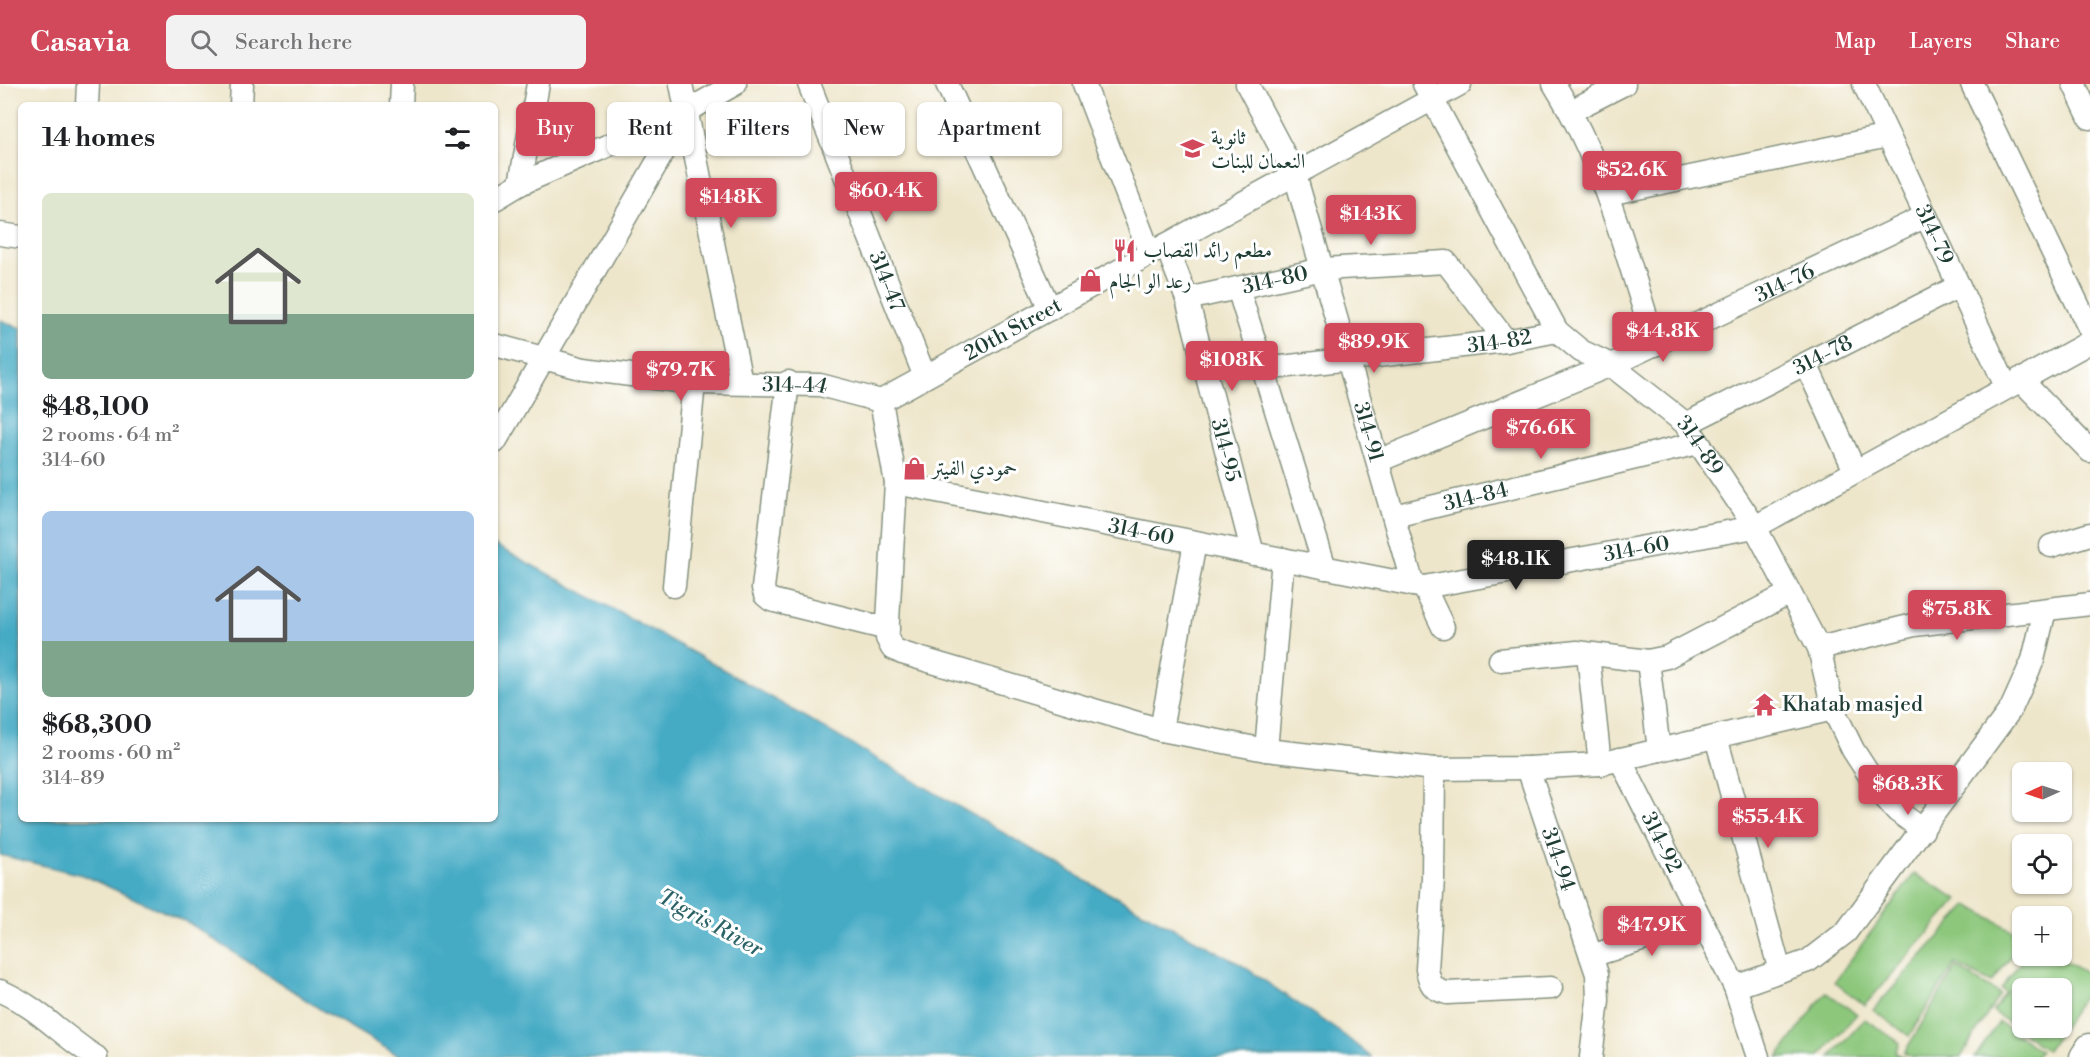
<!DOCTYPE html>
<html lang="en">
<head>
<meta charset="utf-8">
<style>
	:root { --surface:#fff; --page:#f2f2f2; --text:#202124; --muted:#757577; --accent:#d1495b }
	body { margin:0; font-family:"Libre Bodoni",Amiri,serif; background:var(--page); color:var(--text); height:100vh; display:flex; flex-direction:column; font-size:22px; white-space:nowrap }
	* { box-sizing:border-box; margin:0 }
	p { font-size:20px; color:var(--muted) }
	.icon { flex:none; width:33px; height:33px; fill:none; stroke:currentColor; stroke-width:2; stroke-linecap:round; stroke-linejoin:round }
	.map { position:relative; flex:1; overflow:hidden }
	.details { position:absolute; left:18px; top:18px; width:480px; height:720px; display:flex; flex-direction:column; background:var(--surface); border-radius:9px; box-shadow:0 2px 4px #0004 }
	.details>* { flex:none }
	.guide { position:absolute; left:516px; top:18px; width:570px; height:54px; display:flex; gap:12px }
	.needle { width:39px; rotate:267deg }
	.controls { position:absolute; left:2012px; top:678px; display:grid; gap:12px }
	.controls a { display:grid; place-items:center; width:60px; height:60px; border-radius:9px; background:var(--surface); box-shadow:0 2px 4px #0004; font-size:30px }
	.price { position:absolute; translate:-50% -51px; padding:0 14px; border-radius:6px; background:var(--accent); color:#fff; font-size:20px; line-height:39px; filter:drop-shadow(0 2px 3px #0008) }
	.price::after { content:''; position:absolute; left:50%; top:36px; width:18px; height:14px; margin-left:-9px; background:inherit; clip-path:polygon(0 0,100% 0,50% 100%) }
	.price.selected { background:#222; color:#fff }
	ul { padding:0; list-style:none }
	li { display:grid; align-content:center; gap:12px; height:318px; padding:0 24px }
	li span { display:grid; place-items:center; height:186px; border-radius:9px; color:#555 }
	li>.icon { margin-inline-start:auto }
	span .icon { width:108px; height:108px; fill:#fffc; stroke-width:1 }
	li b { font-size:26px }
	h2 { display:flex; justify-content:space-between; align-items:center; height:72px; padding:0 24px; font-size:26px }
	.tag { padding:0 21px; border-radius:9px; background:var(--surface); box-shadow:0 2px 4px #0004; font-size:21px; line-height:54px }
	.tag.selected { background:var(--accent); color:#fff }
	header { display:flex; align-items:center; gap:36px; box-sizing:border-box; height:84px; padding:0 30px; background:var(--accent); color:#fff }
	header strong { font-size:28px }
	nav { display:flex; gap:33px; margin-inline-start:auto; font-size:21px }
	.search { width:420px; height:54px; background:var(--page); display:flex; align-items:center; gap:15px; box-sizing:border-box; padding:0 21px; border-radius:9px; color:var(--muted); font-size:22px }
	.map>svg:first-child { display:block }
	.green { fill:#8cc77c; stroke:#568258; stroke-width:1.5; fill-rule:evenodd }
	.water { fill:#45aac4; stroke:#32747c; stroke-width:1.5 }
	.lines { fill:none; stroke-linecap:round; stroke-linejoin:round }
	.minor-casing { stroke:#869280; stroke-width:25 }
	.major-casing { stroke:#869280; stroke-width:31 }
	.minor { stroke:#fff; stroke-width:22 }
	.major { stroke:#fff; stroke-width:28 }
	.labels { text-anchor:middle; stroke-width:6; stroke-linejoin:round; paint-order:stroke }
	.poi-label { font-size:21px; fill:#1f3d34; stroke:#fff; text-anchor:start }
	.street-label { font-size:21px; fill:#1f3d34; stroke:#fff }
	.water-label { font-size:22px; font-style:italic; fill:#2c6366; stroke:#fff }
</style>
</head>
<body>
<header>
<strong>Casavia</strong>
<div class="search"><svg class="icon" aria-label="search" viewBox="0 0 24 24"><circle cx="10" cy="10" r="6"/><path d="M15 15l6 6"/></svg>Search here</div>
<nav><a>Map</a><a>Layers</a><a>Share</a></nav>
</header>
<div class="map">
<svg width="2090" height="973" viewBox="0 0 2090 973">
	<rect width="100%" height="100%" fill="#fff"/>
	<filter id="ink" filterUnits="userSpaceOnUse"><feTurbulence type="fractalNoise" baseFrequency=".0167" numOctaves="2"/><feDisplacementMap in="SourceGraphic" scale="12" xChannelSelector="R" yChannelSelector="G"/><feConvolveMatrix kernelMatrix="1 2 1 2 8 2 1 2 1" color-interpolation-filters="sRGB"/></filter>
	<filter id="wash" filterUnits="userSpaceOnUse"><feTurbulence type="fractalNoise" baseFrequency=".008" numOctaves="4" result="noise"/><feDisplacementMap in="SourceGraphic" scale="24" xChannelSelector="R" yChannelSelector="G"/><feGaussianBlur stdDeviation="1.35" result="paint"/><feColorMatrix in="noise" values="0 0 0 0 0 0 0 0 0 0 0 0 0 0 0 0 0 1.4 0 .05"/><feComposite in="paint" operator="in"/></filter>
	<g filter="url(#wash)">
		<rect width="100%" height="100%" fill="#eee6cb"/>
		<g class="green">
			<path d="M1914,790L1958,815L1865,921L1834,898Z"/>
			<path d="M1968,821L2022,852V856L1992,899L1955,880L1909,952L1873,926Z"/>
			<path d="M2025,872H2055L2090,891V903L2047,967L1993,927L2006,908L2001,905ZM2061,904V944H2022V904Z"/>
			<path d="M1956,883L2000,910L1961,973H1911L1904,969Z"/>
			<path d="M1826,908L1857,930L1819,973H1778Z"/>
			<path d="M1865,935L1900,959L1895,968L1903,973H1830Z"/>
			<path d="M1999,938L2040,967L2036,973H1975Z"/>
		</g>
		<path class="water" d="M0,236L21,244V735H495V461L714,580L1088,798L1240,880L1344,951L1371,973H401L323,927L189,839L82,791L0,771Z"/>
	</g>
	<g filter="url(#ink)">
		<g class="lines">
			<defs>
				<g id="minor">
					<path d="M681,0L741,298"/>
					<path id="s1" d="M809,0L925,293"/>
					<path d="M947,0L1050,225"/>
					<path d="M1084,0L1150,170"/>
					<path id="s2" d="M1247,0L1295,91L1413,501"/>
					<path id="s3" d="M1424,0L1557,247L1581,267L1611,281L1686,340L1755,443L1819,564L1833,625L1853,666L1881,709L1897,727L1923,746"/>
					<path d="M1554,0C1604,80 1627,172 1655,261"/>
					<path id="s4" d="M1864,0L2006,302"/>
					<path d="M1972,0L2090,246"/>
					<path d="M2074,0L2090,34"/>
					<path d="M87,21L88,0"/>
					<path d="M241,21L242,0"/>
					<path d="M401,21L402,0"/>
					<path d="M1571,27L1624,0"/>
					<path d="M520,100L538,0"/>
					<path d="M1608,110L1888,52"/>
					<path d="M495,115L520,100L687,27L735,0"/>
					<path d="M0,150L21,153"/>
					<path id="s5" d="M1166,161L1187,215L1253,470"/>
					<path d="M1238,204L1325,484"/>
					<path id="s6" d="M1187,215L1323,185L1446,178L1506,257"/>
					<path id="s7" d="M495,261L584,285L694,299L820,301L881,317"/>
					<path d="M1806,280L1855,387"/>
					<path id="s8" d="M1263,285L1506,257L1557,247"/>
					<path d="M2020,295L2090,367"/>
					<path d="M788,298L763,504L765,511L771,516L888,545"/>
					<path d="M881,317L896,399L887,554L892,564L902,569L1161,646L1266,666L1434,685L1528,684L1600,680L1833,625"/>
					<path id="s9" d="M881,317L1460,0"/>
					<path id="s10" d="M1686,340L1959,202"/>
					<path d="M495,358L687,27"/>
					<path id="s11" d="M1378,377L1611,281L1926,132"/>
					<path id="s12" d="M896,399L1424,503L1755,443L2090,258"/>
					<path id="s13" d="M1394,432L1698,359"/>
					<path d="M2051,462L2090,450"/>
					<path d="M674,502L694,299"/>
					<path d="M1424,503L1443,543"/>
					<path d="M1819,564L1914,541L2090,520"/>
					<path d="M1588,570L1600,680"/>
					<path d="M1500,576L1577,568L1648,577L1667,573L1790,509"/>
					<path d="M1648,577L1659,666"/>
					<path d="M1161,646L1195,458"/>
					<path d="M1716,653L1780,887"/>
					<path d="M1266,666L1283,475"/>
					<path id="s14" d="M1620,675L1735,903L1758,973"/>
					<path id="s15" d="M1528,684L1597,890L1598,916L1591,973"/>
					<path d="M1434,685L1433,795L1427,885C1430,900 1432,905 1447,909L1551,904"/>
					<path d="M1591,872L1701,837"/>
					<path d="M1735,903L1808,877L1846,848L2011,625L2033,576L2045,526"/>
					<path d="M0,907C37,922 63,953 96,973"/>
				</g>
				<path id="major" d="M2084,973L2090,964"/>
			</defs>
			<use href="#minor" class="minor-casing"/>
			<use href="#major" class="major-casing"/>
			<use href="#minor" class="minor"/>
			<use href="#major" class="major"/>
		</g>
	</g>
	<defs>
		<symbol id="school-bare" viewBox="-9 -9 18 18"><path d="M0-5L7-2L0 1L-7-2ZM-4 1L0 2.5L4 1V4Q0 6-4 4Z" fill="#d1495b" stroke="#fff" stroke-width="2.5" paint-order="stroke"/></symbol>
		<symbol id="restaurant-bare" viewBox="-9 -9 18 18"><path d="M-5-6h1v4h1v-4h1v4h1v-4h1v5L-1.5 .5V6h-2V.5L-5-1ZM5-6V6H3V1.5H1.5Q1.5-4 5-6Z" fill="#d1495b" stroke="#fff" stroke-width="2.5" paint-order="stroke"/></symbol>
		<symbol id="shop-bare" viewBox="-9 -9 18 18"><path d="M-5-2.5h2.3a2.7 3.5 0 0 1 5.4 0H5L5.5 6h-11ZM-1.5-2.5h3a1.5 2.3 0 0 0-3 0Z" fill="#d1495b" stroke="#fff" stroke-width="2.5" paint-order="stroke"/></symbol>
		<symbol id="temple-bare" viewBox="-9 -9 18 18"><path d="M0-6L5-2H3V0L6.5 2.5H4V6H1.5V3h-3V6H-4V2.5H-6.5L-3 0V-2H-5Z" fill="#d1495b" stroke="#fff" stroke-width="2.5" paint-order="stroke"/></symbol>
	</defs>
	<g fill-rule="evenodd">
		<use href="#school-bare" x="1176" y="48" width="33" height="33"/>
		<use href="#restaurant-bare" x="1108" y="150" width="33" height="33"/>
		<use href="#shop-bare" x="1074" y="180" width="33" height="33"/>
		<use href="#shop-bare" x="898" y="368" width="33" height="33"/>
		<use href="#temple-bare" x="1748" y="604" width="33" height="33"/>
	</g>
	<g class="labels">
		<g class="poi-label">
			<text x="1211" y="60">ثانوية<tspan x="1211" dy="24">النعمان للبنات</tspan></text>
			<text x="1143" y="173">مطعم رائد القصاب</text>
			<text x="1109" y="204">رعد الو الجام</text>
			<text x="932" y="391">حمودي الفيتر</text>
			<text x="1782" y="627">Khatab masjed</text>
		</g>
		<g class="street-label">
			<text dy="7" stroke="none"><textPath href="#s4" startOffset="166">314-79</textPath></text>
			<text dy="7" stroke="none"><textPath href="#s6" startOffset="90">314-80</textPath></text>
			<text dy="7" stroke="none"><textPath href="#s1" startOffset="212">314-47</textPath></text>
			<text dy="7" stroke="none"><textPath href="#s11" startOffset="444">314-76</textPath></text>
			<text dy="7" stroke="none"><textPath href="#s9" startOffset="150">20th Street</textPath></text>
			<text dy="7" stroke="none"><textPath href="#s8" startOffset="238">314-82</textPath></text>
			<text dy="7" stroke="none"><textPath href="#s10" startOffset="153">314-78</textPath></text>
			<text dy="7" stroke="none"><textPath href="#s7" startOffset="304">314-44</textPath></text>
			<text dy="7" stroke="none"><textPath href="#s2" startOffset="370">314-91</textPath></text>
			<text dy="7" stroke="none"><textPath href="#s3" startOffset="466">314-89</textPath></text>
			<text dy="7" stroke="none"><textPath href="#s5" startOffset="214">314-95</textPath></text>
			<text dy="7" stroke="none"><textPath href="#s13" startOffset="84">314-84</textPath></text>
			<text dy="7" stroke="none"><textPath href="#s12" startOffset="250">314-60</textPath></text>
			<text dy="7" stroke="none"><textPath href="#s12" startOffset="754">314-60</textPath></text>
			<text dy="7" stroke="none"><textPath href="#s14" startOffset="93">314-92</textPath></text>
			<text dy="7" stroke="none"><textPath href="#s15" startOffset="96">314-94</textPath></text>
		</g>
		<g class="water-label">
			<text transform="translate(711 838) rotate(29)" y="8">Tigris River</text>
		</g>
	</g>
</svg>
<div class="controls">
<a><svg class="needle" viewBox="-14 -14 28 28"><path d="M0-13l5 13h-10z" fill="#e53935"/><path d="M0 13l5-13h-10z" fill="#757577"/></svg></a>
<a><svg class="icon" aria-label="locate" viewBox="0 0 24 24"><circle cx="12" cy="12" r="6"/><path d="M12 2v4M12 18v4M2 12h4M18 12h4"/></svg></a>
<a>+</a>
<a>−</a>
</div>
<b class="price" style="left:1632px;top:118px">$52.6K</b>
<b class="price" style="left:886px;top:139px">$60.4K</b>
<b class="price" style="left:731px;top:145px">$148K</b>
<b class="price" style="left:1371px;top:162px">$143K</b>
<b class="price" style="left:1663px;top:279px">$44.8K</b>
<b class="price" style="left:1374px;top:290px">$89.9K</b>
<b class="price" style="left:1232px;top:308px">$108K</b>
<b class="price" style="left:681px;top:318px">$79.7K</b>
<b class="price" style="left:1541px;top:376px">$76.6K</b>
<b class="price selected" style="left:1516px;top:507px">$48.1K</b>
<b class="price" style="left:1957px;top:557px">$75.8K</b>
<b class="price" style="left:1908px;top:732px">$68.3K</b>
<b class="price" style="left:1768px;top:765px">$55.4K</b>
<b class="price" style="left:1652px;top:873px">$47.9K</b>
<div class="guide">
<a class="tag selected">Buy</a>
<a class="tag">Rent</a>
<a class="tag">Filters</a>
<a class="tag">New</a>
<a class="tag">Apartment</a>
</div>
<section class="details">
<h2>14 homes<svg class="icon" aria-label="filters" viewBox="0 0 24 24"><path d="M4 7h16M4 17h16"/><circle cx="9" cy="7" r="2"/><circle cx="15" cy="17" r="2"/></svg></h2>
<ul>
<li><span style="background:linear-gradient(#dfe7d0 65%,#7fa58c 0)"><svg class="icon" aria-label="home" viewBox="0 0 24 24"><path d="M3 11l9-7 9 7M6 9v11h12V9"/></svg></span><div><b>$48,100</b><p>2 rooms · 64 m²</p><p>314-60</p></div></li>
<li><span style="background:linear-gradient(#a9c7e8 70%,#7fa58c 0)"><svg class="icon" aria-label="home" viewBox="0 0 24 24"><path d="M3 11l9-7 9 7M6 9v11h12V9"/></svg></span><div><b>$68,300</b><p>2 rooms · 60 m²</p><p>314-89</p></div></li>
</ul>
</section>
</div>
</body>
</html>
